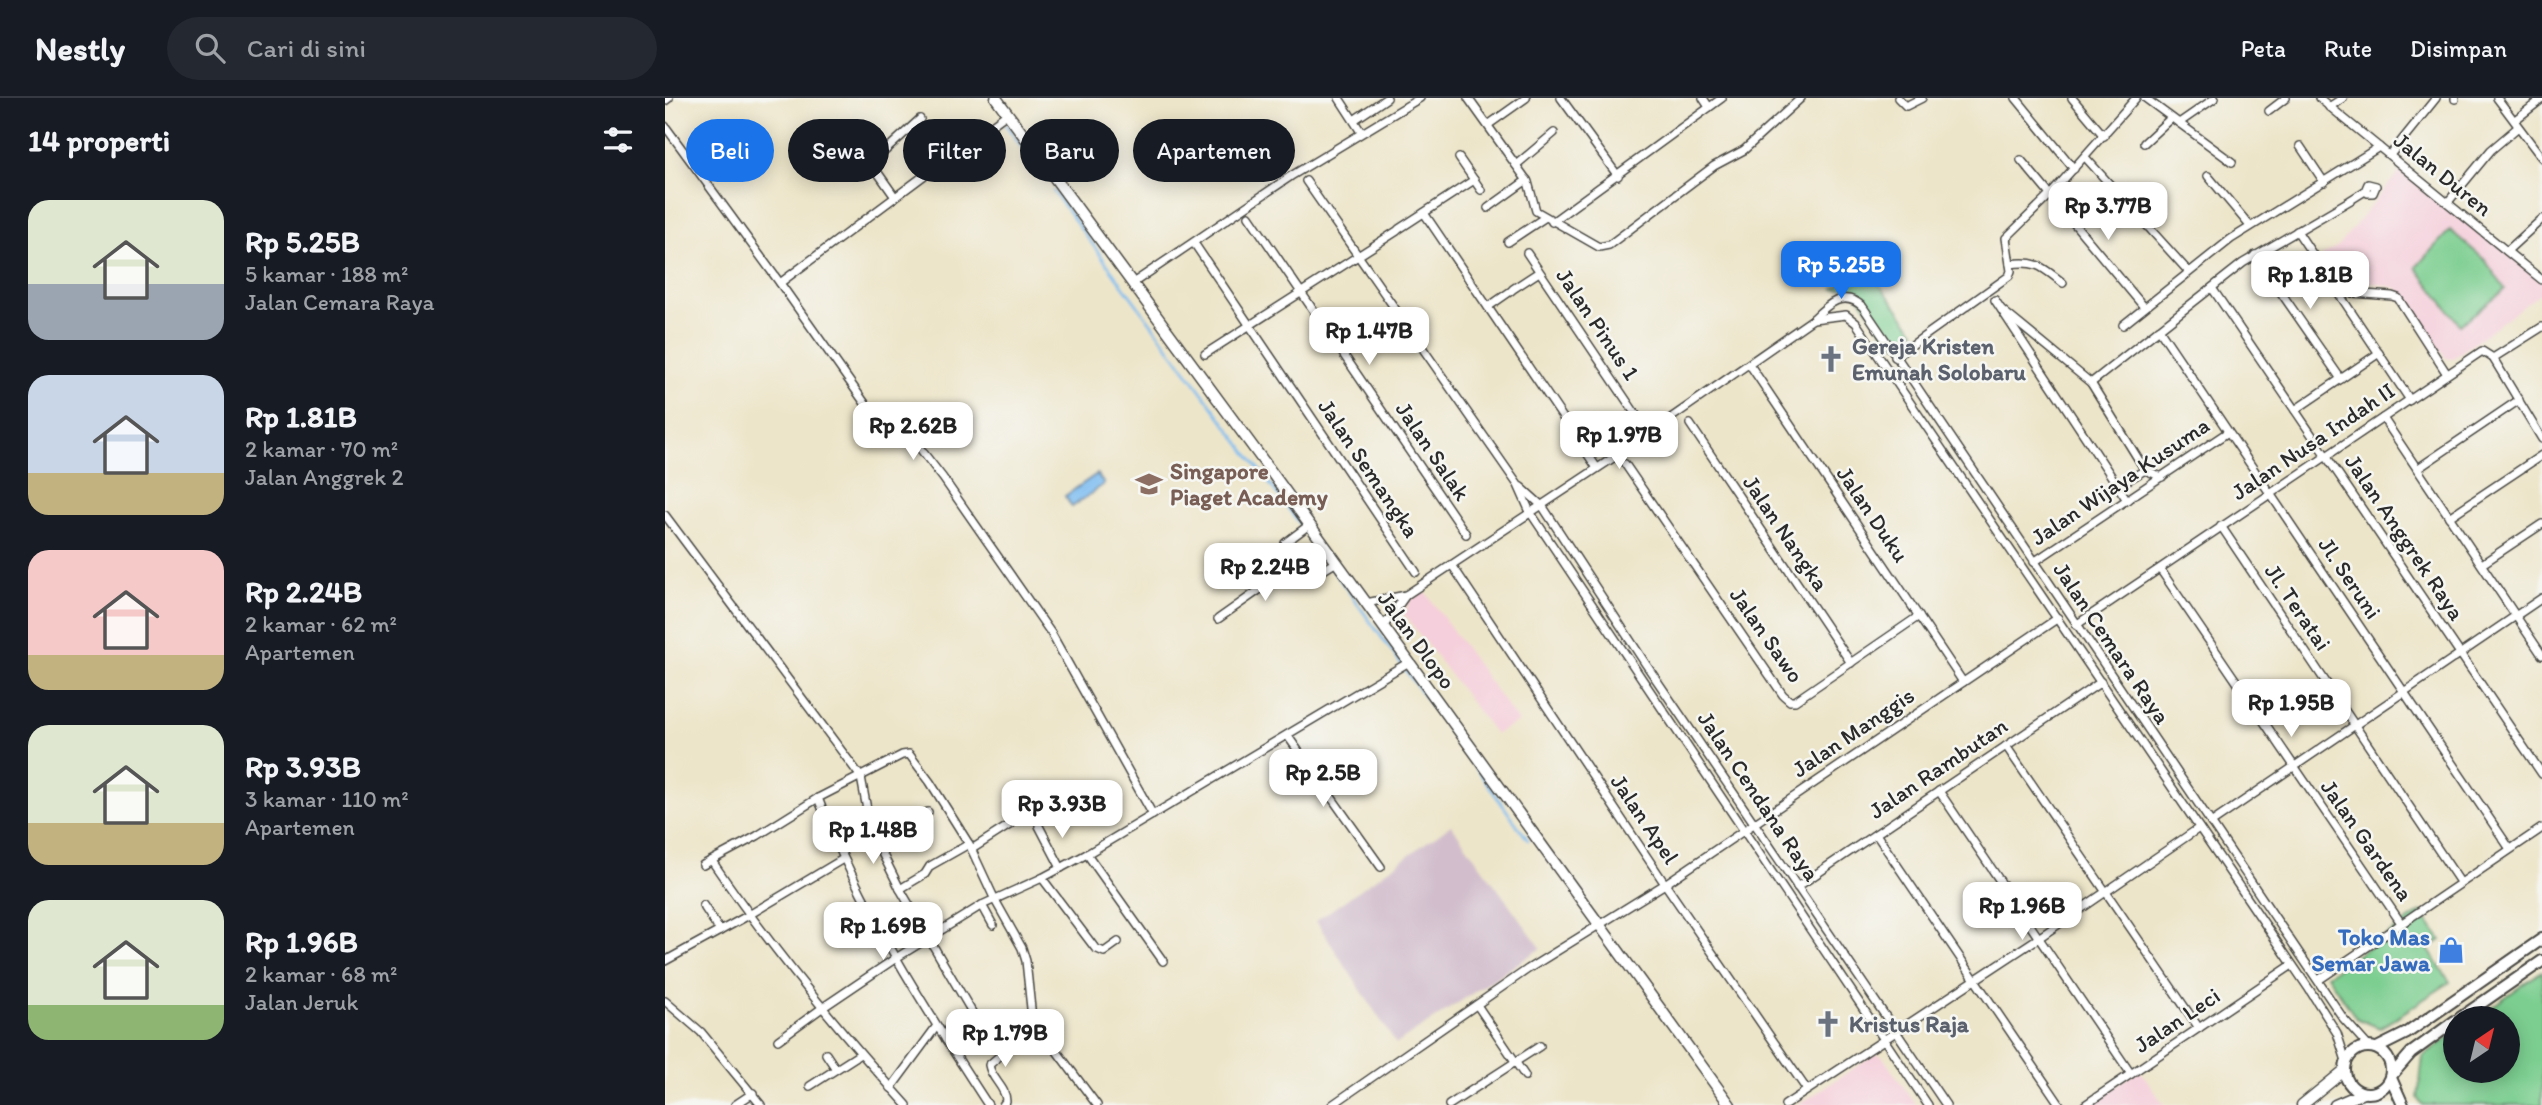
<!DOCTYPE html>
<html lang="id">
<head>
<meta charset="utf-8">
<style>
	:root { --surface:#171b24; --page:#242831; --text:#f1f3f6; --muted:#9ea1a6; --line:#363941; --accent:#1a73e8 }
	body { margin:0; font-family:Itim,sans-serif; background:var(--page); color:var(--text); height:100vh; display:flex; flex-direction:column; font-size:26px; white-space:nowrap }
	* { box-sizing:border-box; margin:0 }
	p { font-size:23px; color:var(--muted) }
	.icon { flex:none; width:38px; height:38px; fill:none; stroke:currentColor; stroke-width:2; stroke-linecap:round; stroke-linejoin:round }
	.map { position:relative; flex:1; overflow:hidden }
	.drawer { display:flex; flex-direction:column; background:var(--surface); width:665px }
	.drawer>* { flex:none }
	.banner { position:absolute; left:21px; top:21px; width:665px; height:63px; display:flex; gap:14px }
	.needle { width:46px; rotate:35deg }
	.tools { position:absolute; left:1778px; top:908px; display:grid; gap:14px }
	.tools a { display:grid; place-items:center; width:77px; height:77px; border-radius:50%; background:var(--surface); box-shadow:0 4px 18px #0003; font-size:35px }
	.price { position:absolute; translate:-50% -60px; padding:0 16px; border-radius:14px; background:#fff; color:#222; font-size:23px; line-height:46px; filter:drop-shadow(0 2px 4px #0008) }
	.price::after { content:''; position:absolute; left:50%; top:42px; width:21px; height:16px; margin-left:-10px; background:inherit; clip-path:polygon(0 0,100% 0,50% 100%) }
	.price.active { background:var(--accent); color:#fff }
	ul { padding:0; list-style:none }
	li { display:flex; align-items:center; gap:21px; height:175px; padding:0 28px }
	li span { display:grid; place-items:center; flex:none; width:196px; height:140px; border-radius:21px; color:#555 }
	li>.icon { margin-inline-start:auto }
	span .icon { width:84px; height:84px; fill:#fffc; stroke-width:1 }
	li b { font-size:30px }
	h2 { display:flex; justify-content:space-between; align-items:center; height:84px; padding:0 28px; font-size:30px }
	.chip { padding:0 24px; border-radius:32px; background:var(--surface); box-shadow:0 4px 18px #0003; font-size:24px; line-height:63px }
	.chip.active { background:var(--accent); color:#fff }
	header { display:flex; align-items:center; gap:42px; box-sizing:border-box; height:98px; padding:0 35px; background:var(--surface); border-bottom:2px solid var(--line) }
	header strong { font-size:33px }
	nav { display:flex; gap:38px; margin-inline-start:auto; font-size:24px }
	.search { width:490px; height:63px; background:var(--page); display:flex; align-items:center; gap:18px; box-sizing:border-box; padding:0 24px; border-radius:38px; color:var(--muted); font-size:26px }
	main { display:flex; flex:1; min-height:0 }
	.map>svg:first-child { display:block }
	.built { fill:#f5cfdb }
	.industrial { fill:#d1bdcc }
	.green { fill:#7cce90; stroke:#547c5e; stroke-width:2 }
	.water { fill:#7cbcf1; stroke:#54748e; stroke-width:2 }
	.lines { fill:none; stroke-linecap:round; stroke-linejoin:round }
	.stream { stroke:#7cbcf1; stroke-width:2.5 }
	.street-casing { stroke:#484743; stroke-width:10 }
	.secondary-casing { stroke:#484743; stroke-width:13 }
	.primary-casing { stroke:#484743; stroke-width:14 }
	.street { stroke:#fff; stroke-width:7 }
	.secondary { stroke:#fff; stroke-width:10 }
	.primary { stroke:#fff; stroke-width:10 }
	.labels { text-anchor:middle; stroke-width:5; stroke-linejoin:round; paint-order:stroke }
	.street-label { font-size:23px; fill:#2b2b2b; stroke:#f6f6f2 }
	.worship-label { font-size:23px; font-weight:bold; fill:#5b616d; stroke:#f6f6f2; text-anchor:start }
	.education-label { font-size:23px; font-weight:bold; fill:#785e54; stroke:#f6f6f2; text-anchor:start }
	.shop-label { font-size:23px; font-weight:bold; fill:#366cbe; stroke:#f6f6f2; text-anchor:end }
</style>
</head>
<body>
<header>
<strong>Nestly</strong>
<div class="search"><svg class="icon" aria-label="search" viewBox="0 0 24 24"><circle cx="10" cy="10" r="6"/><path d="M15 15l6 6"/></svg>Cari di sini</div>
<nav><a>Peta</a><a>Rute</a><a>Disimpan</a></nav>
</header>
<main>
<section class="drawer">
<h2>14 properti<svg class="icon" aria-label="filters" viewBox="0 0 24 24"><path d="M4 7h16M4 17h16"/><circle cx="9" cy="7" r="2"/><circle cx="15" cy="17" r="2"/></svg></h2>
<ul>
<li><span style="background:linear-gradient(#dfe7d0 60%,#9aa5b1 0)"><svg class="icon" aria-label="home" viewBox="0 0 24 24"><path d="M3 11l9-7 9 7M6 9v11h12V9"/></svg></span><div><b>Rp 5.25B</b><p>5 kamar · 188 m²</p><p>Jalan Cemara Raya</p></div></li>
<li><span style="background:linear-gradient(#c9d6e8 70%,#c2b280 0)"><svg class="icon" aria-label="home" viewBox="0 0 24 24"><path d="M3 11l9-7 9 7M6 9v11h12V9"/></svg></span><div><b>Rp 1.81B</b><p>2 kamar · 70 m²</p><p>Jalan Anggrek 2</p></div></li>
<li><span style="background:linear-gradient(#f6c9c9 75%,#c2b280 0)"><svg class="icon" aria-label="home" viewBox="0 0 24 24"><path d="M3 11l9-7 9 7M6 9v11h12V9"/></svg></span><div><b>Rp 2.24B</b><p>2 kamar · 62 m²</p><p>Apartemen</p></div></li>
<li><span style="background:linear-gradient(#dfe7d0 70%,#c2b280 0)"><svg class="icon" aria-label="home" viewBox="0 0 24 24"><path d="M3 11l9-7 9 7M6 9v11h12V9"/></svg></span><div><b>Rp 3.93B</b><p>3 kamar · 110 m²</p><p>Apartemen</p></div></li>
<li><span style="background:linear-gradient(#dfe7d0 75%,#8fb573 0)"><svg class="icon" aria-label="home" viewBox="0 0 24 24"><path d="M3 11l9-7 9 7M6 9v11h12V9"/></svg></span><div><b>Rp 1.96B</b><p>2 kamar · 68 m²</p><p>Jalan Jeruk</p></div></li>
</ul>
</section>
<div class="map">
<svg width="1877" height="1007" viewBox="0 0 1877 1007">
	<rect width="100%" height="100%" fill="#f6f6f2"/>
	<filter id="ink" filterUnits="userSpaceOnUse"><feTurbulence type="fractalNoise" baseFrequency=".0143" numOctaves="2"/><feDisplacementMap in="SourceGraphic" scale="14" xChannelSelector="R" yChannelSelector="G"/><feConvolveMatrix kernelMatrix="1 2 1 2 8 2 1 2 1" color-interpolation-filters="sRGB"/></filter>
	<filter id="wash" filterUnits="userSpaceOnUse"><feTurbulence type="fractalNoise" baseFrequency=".00686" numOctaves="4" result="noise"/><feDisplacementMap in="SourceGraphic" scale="28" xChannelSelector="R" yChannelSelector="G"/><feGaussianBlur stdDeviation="1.57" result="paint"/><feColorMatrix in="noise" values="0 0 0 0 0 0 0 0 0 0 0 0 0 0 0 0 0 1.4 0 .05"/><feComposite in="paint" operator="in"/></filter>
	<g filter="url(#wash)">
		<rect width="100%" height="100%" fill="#ede5c9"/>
		<g class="built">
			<path d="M1738,69L1877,182V194L1787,261L1781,260L1732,190L1700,183L1673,182L1657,158L1673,148Z"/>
			<path d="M759,492L853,624L830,636L739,516L746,501Z"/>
			<path d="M1211,956L1217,958L1251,1007H1133Z"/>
			<path d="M1475,972L1499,1007H1424Z"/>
		</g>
		<path class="industrial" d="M786,727L876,850L731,946L651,823Z"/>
		<g class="green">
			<path d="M1785,132L1820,162L1840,191L1795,227L1751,169Z"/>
			<path d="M1202,170L1250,233L1228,248L1192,196L1185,189L1168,191Z"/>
			<path d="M1756,814L1776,842L1763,851L1785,884L1715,930L1691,920L1662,877Z"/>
			<path d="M1877,873V1007H1758L1753,1000L1758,958L1790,935V973H1843V920H1811Z"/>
		</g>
		<path class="water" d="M432,376L439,386L407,409L400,398Z"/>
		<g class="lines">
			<g class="stream">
				<path d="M341,27L368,65"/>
				<path d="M388,93L645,440L863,742"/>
			</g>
		</g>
	</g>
	<g filter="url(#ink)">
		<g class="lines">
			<defs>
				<g id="street">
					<path d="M674,0L696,34"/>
					<path d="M803,0L863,84L871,113L934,149L944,147L1049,68L1079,52L1136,0"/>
					<path d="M896,0L953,78"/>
					<path d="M1038,0L1044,9"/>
					<path d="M1233,0L1241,8L1257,0"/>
					<path d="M1351,0L1409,71"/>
					<path d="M1407,0L1439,38"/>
					<path d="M1480,0L1567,64"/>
					<path d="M1654,0L1877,182"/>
					<path d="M1832,0C1848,21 1861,39 1877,60"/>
					<path d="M1790,1V0"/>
					<path d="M0,3L4,0"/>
					<path d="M1664,9L1678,0"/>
					<path d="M1604,13L1621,0"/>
					<path d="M689,22L722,0"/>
					<path d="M1850,22L1877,1"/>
					<path d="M1514,25L1550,0"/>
					<path d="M823,27L861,0"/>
					<path d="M0,28L115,185L216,328C224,334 232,327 240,331L278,380L386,535L488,717"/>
					<path d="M1479,45L1506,20"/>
					<path d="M1635,48L1659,84"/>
					<path d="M1725,57L1771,0"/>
					<path d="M1420,59L1523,173"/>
					<path d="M794,60L816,92"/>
					<path d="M1356,62L1479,209"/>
					<path d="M851,67L889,35"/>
					<path d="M1543,78L1585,128"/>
					<path d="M641,83L853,387L865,414"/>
					<path d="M230,99L211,72L209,63L255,21"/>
					<path d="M1783,104L1826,52L1852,30"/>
					<path d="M823,110L862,82"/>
					<path d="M759,115L932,370"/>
					<path d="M584,118L801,436"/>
					<path d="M887,124L1057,0"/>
					<path d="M734,131L809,82"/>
					<path d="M1632,133L1745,302"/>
					<path d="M843,144L879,120"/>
					<path d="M531,148L751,474"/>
					<path d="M1842,153L1877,121"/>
					<path d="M862,155L984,336"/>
					<path d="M1590,157L1676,281"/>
					<path d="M1345,166C1372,162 1377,169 1398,185"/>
					<path d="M115,185L343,15"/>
					<path d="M468,185L626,78L755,0"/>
					<path d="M1547,190L1877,676"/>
					<path d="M848,191L874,174"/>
					<path d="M1673,194L1727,198L1733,200L1782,276"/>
					<path d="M1330,202L1462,402"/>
					<path d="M823,209L846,193"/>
					<path d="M1337,212L1426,285L1578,165L1684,103L1700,93L1703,86L1711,88L1708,95H1703L1700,93"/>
					<path d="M1148,221L1181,217L1191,225L1644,891L1672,935L1681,963"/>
					<path d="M1458,227L1566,141L1714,49"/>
					<path d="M1494,231L1845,751"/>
					<path d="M540,256L732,133"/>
					<path d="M1230,259L1344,178L1346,173L1341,140L1385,97L1471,0"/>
					<path d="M1828,260L1877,229"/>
					<path d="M1087,270L1298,584"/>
					<path d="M1426,285L1480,372"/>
					<path d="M1630,312L1714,255"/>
					<path d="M1718,320L1877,557"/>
					<path d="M1025,326L1186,565"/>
					<path d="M960,366L1118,597L1125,603H1130L1254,518"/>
					<path d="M1752,371L1854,302"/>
					<path d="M1453,388L1480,372L1497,379"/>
					<path d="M856,389L876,407"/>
					<path d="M878,409L980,565L1281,1007"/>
					<path d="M0,417L196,679L206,733L235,791L311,921C324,938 349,925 367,920"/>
					<path d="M867,417L1263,1007"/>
					<path d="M1784,419L1877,357"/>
					<path d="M644,427L620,445V449L644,481L670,465"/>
					<path d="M1556,428L1795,784"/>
					<path d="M1369,464L1563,334"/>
					<path d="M1817,466L1877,426"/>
					<path d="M789,470L1000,786L1142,992"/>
					<path d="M1495,471L1736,825"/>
					<path d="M701,505L741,497L954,356L1148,221C1163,206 1179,191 1198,209L1678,920L1704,949"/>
					<path d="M553,521L631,466"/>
					<path d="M1411,527L1817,253L1828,260L1877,341"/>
					<path d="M718,529L741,497"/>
					<path d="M622,637L716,769"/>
					<path d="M1341,648L1534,930"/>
					<path d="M1274,693L1466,976"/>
					<path d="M153,700C196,810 259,909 323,1007"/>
					<path d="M1546,725L1877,500"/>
					<path d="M374,728L396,770"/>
					<path d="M1211,736L1395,1007"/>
					<path d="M212,742L263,714"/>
					<path d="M173,749L206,733"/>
					<path d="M307,751L346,726"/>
					<path d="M422,756L498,863"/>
					<path d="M47,763C106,850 172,930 242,1007"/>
					<path d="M38,767L92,738L153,700L237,657L244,656L265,684L304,746L330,802L357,850L361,863L367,920L432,1007"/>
					<path d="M377,780L430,850L439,854L453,844"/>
					<path d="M1132,789L1436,584"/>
					<path d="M235,791L260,776L265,768L304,746"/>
					<path d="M38,807L55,833"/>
					<path d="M317,807L328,827"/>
					<path d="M0,863L84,817L178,761"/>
					<path d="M1655,881L1877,730"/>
					<path d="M0,903L36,934L96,1007"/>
					<path d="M812,907L860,978"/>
					<path d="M113,942L157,910L231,860L317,807L377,780L422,756L744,564"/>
					<path d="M281,942L311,921"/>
					<path d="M161,956L171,971"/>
					<path d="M145,988L195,956"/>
					<path d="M226,990L271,929"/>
					<path d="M70,1007L88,995"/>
					<path d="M338,1007L341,1003C341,989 326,981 324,967L372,926"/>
					<path d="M667,1007L863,871L1000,786L1393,520"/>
					<path d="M784,1007L875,948"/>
					<path d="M1120,1007L1372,841L1534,730"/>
					<path d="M1420,1007L1624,869"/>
				</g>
				<g id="secondary">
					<path d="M331,0L602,368L1065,1007"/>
					<path d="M1637,1007L1680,972"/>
					<path d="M1670,1007L1698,995"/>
				</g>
				<g id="primary">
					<path d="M1795,920L1877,863"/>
					<circle cx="1703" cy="972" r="23"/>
					<path d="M1712,950L1742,935L1877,841"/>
					<path d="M1726,978L1746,955L1790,923"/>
					<path d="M1726,980L1738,1007"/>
				</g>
			</defs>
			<use href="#street" class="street-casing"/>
			<use href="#secondary" class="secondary-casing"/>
			<use href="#primary" class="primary-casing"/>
			<use href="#street" class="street"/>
			<use href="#secondary" class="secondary"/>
			<use href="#primary" class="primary"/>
		</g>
	</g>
	<defs>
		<symbol id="church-bare" viewBox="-9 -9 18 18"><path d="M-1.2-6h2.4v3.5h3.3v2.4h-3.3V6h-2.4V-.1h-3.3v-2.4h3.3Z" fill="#6b7280" stroke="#f6f6f2" stroke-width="2.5" paint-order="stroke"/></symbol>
		<symbol id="school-bare" viewBox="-9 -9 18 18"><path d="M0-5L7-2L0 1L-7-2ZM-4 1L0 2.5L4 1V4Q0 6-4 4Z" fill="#8d6e63" stroke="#f6f6f2" stroke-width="2.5" paint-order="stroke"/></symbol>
		<symbol id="shop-bare" viewBox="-9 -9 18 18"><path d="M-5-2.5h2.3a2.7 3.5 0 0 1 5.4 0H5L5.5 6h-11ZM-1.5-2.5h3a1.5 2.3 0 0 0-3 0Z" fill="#3f7fe0" stroke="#f6f6f2" stroke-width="2.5" paint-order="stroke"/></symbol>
	</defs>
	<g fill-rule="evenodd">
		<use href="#church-bare" x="1147" y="242" width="38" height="38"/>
		<use href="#school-bare" x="465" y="367" width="38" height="38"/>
		<use href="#shop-bare" x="1767" y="833" width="38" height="38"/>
		<use href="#church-bare" x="1144" y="907" width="38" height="38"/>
	</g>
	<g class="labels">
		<g class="street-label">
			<text transform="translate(1778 76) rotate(39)" y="8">Jalan Duren</text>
			<text transform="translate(933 226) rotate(56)" y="8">Jalan Pinus 1</text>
			<text transform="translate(1648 343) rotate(-34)" y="8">Jalan Nusa Indah II</text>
			<text transform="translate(768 353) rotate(56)" y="8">Jalan Salak</text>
			<text transform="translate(704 370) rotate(56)" y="8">Jalan Semangka</text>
			<text transform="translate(1455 383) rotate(-34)" y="8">Jalan Wijaya Kusuma</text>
			<text transform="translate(1208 416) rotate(56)" y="8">Jalan Duku</text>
			<text transform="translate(1121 435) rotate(56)" y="8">Jalan Nangka</text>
			<text transform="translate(1740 439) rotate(56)" y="8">Jalan Anggrek Raya</text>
			<text transform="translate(1685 480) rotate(56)" y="8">Jl. Seruni</text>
			<text transform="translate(1633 509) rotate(56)" y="8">Jl. Teratai</text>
			<text transform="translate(1102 537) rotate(55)" y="8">Jalan Sawo</text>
			<text transform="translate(752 542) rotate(54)" y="8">Jalan Dlopo</text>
			<text transform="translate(1447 545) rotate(56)" y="8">Jalan Cemara Raya</text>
			<text transform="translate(1188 634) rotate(-34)" y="8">Jalan Manggis</text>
			<text transform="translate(1273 670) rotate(-34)" y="8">Jalan Rambutan</text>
			<text transform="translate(1094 698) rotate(56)" y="8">Jalan Cendana Raya</text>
			<text transform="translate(980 721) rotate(56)" y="8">Jalan Apel</text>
			<text transform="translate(1702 742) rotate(55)" y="8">Jalan Gardena</text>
			<text transform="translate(1512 922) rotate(-34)" y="8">Jalan Leci</text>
		</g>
		<g class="worship-label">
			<text x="1187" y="256">Gereja Kristen<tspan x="1187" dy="26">Emunah Solobaru</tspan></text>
			<text x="1184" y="934">Kristus Raja</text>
		</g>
		<g class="education-label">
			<text x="505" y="381">Singapore<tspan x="505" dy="26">Piaget Academy</tspan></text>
		</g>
		<g class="shop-label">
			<text x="1765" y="847">Toko Mas<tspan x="1765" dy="26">Semar Jawa</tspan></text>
		</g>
	</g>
</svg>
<div class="tools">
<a><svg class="needle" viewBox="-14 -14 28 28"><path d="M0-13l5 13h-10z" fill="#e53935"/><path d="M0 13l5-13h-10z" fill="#9ea1a6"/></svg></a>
</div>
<b class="price" style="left:1443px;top:144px">Rp 3.77B</b>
<b class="price active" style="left:1176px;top:203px">Rp 5.25B</b>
<b class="price" style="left:1645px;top:213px">Rp 1.81B</b>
<b class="price" style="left:704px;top:269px">Rp 1.47B</b>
<b class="price" style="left:248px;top:364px">Rp 2.62B</b>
<b class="price" style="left:954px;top:373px">Rp 1.97B</b>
<b class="price" style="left:600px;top:505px">Rp 2.24B</b>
<b class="price" style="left:1626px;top:641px">Rp 1.95B</b>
<b class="price" style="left:658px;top:711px">Rp 2.5B</b>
<b class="price" style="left:397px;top:742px">Rp 3.93B</b>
<b class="price" style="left:208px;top:768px">Rp 1.48B</b>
<b class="price" style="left:1357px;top:844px">Rp 1.96B</b>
<b class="price" style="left:218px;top:864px">Rp 1.69B</b>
<b class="price" style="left:340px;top:971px">Rp 1.79B</b>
<div class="banner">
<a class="chip active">Beli</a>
<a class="chip">Sewa</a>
<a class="chip">Filter</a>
<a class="chip">Baru</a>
<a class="chip">Apartemen</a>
</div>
</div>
</main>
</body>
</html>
